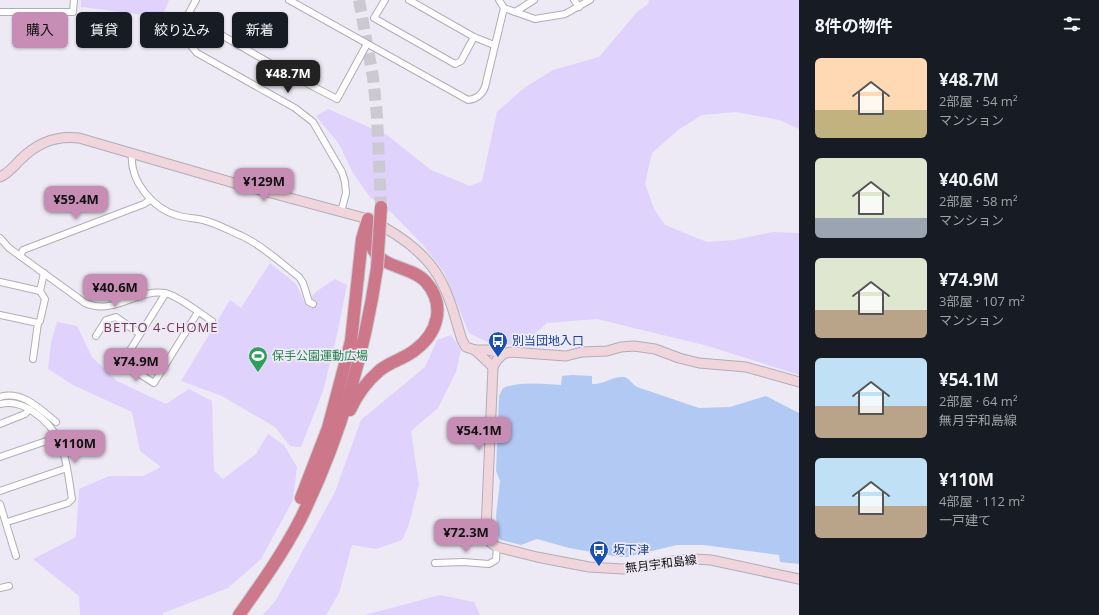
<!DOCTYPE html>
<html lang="ja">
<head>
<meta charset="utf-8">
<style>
	:root { --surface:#171b24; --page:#242831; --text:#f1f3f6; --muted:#9ea1a6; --accent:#c88db5 }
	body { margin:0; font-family:"Open Sans","Noto Sans JP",sans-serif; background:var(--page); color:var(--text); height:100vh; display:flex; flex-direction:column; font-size:15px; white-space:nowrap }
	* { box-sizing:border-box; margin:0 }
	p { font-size:13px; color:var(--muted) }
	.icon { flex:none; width:22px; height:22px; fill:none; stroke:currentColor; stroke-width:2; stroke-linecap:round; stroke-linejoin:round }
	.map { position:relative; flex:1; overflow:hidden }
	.details { display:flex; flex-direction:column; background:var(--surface); width:300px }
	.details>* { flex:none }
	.banner { position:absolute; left:12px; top:12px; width:380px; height:36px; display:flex; gap:8px }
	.price { position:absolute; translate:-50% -34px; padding:0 9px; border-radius:8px; background:var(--accent); color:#111; font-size:13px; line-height:26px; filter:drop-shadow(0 1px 2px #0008) }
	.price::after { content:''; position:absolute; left:50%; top:24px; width:12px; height:9px; margin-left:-6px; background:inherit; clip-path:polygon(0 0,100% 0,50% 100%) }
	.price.selected { background:#222; color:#fff }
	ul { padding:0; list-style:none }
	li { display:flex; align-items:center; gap:12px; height:100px; padding:0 16px }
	li span { display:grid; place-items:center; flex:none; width:112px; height:80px; border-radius:6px; color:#555 }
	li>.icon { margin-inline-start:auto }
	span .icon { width:48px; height:48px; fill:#fffc; stroke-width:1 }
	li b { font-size:17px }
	h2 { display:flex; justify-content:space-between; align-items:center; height:48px; padding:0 16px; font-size:17px }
	.pill { padding:0 14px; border-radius:6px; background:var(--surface); box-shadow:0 1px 3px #0004; font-size:14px; line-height:36px }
	.pill.selected { background:var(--accent); color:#111 }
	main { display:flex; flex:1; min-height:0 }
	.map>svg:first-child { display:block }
	.green { fill:#dfd2fd }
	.water { fill:#b2caf3 }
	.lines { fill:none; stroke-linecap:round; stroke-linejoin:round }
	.highway-tunnel { stroke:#ccc9d3; stroke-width:12; stroke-dasharray:12 6; stroke-linecap:butt }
	.street-casing { stroke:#b0adb7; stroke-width:8 }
	.secondary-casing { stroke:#b0adb7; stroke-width:11 }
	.highway-casing { stroke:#cacacb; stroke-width:14 }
	.street { stroke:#fff; stroke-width:6 }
	.secondary { stroke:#f0d6dc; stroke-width:9 }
	.highway { stroke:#cd778a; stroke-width:12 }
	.highway-bridge-casing { stroke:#cacacb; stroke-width:14; stroke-linecap:butt }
	.highway-bridge { stroke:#cd778a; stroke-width:12 }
	.labels { text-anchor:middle; stroke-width:3.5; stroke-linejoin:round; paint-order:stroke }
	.transit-label { font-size:12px; fill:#164399; stroke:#edeaf5; text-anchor:start }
	.leisure-label { font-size:12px; fill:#27864d; stroke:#edeaf5; text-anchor:start }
	.street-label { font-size:12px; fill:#0f0e11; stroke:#edeaf5 }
	.neighbourhood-label { font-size:13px; letter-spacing:1px; fill:#753457; stroke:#edeaf5 }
</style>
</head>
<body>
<main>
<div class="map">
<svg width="799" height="615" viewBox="0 0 799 615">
	<rect width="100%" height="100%" fill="#edeaf5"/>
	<g class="green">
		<path d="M81,0H169L162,17L81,7Z"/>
		<path d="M649,0H799V129L779,120L736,112L702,115L678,130L652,153L645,183L654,209L665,225L707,242L734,240L773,232L799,233V375L708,346L597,319L547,323L521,346L487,342L469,333L444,272L423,245L393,214L370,197L353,173L339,144L316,116L328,109L387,135L431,170L470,186L482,181L497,112L524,88L553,70L599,57L637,12L648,4Z"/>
		<path d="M270,263L296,284L305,303L317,291L335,279L347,285L337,335L323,391L301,447L290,446L275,427L222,396L181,381L230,300L241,308Z"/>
		<path d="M57,322L77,326L92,357L117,381L166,404L189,389L212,401L214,471L223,479L256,454L268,434L284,445L297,467L293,500L261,559L228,588L163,613V615H80L79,596L33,559L76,537L79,489L109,476H143L161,467L140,451L132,412L73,385L48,369L51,343Z"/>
		<path d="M451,335L461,350L456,372L438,408L411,431L419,485L409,524L402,540L376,549L352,545L339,593L326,615H263L276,600L335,492L361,420L425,367L437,340Z"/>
		<path d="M440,595L474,602L480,615H365Z"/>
	</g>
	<path class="water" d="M572,375L592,376V384C603,385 612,376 624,377C629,378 632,384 637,387L699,408L730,407L766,396L799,413V564L780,562L779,555L703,545H677L627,557H619L569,548L537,539L521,545L501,540L498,536L496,516L500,481L496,471L499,396L503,388C522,381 541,384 561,385L562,376Z"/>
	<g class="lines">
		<path class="highway-tunnel" d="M359,0L373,77L377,116L381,207"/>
		<defs>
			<g id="street">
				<path d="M196,0C183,22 178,33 197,53L295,108L313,122L342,172L345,182L346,193L341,212"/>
				<path d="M289,0L468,100C477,99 482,95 485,87L504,8"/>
				<path d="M385,0L374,18L455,64L461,61L474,37"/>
				<path d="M409,0L474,37L494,45"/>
				<path d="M499,0L504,8L535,19L565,14L590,0"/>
				<path d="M574,0L579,7"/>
				<path d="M0,12H73L74,0"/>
				<path d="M515,12L534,0"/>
				<path d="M187,15L280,69L337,99L367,44"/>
				<path d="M132,153C129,181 153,209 179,216C187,218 195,218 203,220C216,223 230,231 242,236C263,246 281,263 299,277L303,283L309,302L313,304"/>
				<path d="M0,238L9,248L85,303C114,316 139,288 165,293C177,295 201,314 212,321"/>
				<path d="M20,256L23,250L144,204L150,200"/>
				<path d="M0,282L40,291"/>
				<path d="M164,293V296L122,363L154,383L198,312"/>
				<path d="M0,315L38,323"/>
				<path d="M96,336L106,320L116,317L140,334"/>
				<path d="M33,359L38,323L40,321L45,299L40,291L44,273"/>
				<path d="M0,397C22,390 40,409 56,422"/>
				<path d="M0,404C12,401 22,404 32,411C66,433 66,462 72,499L68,503L7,522"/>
				<path d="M0,424L25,414L30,409"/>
				<path d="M0,457L58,437"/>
				<path d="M0,491L67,468"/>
				<path d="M0,504L16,556"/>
				<path d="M435,563L463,562L489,564L496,560L497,547"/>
				<path d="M0,588L9,586"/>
			</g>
			<g id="secondary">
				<path d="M0,177C9,173 15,165 21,159C37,143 56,135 79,138L234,183L368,219C397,233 429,254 443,285C452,302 456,322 462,340L466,347L475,350"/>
				<path d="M493,367L475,350H488L503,354"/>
				<path d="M799,382L746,367L699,363L679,358L655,349L634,346L621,347L607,351L582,352L566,356L510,352L503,354L497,360L493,367L486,530L491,543L497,547L537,557L589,567L623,569L673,561L694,559L711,560L799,579"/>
			</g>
			<g id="highway">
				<path d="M350,410C357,395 366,382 379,371C389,362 404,359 415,350C438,333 446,305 426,282C412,266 383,269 373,249C370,242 370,231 368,222"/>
				<path d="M301,498L328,428L351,341L362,239L368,219"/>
				<path d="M239,615C261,584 283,553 300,520C339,441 364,356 377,268"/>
			</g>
		</defs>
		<use href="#street" class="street-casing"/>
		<use href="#secondary" class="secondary-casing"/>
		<use href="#highway" class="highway-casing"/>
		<use href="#street" class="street"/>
		<use href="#secondary" class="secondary"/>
		<use href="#highway" class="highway"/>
		<defs>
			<path id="highway-bridge" d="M377,268L381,207"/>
		</defs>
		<use href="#highway-bridge" class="highway-bridge-casing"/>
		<use href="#highway-bridge" class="highway-bridge"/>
	</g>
	<defs>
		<symbol id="bus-pin" viewBox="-11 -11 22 30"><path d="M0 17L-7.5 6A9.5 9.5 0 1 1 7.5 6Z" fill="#1a4fb4" stroke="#edeaf5"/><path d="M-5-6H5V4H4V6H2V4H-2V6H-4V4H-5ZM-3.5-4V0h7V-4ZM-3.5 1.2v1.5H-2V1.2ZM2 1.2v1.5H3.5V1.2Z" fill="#fff"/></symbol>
		<symbol id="stadium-pin" viewBox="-11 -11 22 30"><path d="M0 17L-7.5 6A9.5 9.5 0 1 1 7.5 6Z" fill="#2e9e5b" stroke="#edeaf5"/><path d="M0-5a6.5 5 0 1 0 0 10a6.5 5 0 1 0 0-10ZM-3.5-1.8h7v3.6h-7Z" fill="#fff"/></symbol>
	</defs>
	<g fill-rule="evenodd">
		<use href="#bus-pin" x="487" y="330" width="22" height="30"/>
		<use href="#stadium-pin" x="247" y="345" width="22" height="30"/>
		<use href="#bus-pin" x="588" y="539" width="22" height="30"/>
	</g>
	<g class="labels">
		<g class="transit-label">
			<text x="512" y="345">別当団地入口</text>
			<text x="613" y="554">坂下津</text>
		</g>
		<g class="leisure-label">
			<text x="272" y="360">保手公園運動広場</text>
		</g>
		<g class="street-label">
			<text transform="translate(661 564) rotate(-7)" y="4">無月宇和島線</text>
		</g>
		<g class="neighbourhood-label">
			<text x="161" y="332">BETTO 4-CHOME</text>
		</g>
	</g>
</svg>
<b class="price selected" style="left:288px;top:94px">¥48.7M</b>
<b class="price" style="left:264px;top:202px">¥129M</b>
<b class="price" style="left:76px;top:220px">¥59.4M</b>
<b class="price" style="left:115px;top:308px">¥40.6M</b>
<b class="price" style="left:136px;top:382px">¥74.9M</b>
<b class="price" style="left:479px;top:451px">¥54.1M</b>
<b class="price" style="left:75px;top:464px">¥110M</b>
<b class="price" style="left:466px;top:553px">¥72.3M</b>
<div class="banner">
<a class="pill selected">購入</a>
<a class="pill">賃貸</a>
<a class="pill">絞り込み</a>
<a class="pill">新着</a>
</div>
</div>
<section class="details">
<h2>8件の物件<svg class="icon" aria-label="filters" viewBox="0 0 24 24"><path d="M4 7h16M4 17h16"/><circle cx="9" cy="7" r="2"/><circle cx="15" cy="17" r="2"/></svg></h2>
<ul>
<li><span style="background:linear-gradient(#ffd9b3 65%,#c2b280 0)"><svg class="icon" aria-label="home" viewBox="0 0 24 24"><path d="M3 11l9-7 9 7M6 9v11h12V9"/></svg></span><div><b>¥48.7M</b><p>2部屋 · 54 m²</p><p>マンション</p></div></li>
<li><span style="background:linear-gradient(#dfe7d0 75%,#9aa5b1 0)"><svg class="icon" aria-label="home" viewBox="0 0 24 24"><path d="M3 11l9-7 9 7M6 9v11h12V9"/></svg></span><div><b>¥40.6M</b><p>2部屋 · 58 m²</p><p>マンション</p></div></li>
<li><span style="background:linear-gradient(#dfe7d0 65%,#b9a48a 0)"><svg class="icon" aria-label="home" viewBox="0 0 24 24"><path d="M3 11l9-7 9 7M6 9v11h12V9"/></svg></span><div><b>¥74.9M</b><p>3部屋 · 107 m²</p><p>マンション</p></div></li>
<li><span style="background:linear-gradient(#bfe0f5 60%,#b9a48a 0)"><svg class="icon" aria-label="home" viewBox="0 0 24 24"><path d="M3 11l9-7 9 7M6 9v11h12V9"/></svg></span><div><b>¥54.1M</b><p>2部屋 · 64 m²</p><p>無月宇和島線</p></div></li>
<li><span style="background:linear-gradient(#bfe0f5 60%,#b9a48a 0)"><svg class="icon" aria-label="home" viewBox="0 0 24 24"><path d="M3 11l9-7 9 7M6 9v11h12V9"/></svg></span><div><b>¥110M</b><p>4部屋 · 112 m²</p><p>一戸建て</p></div></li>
</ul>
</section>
</main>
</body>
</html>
